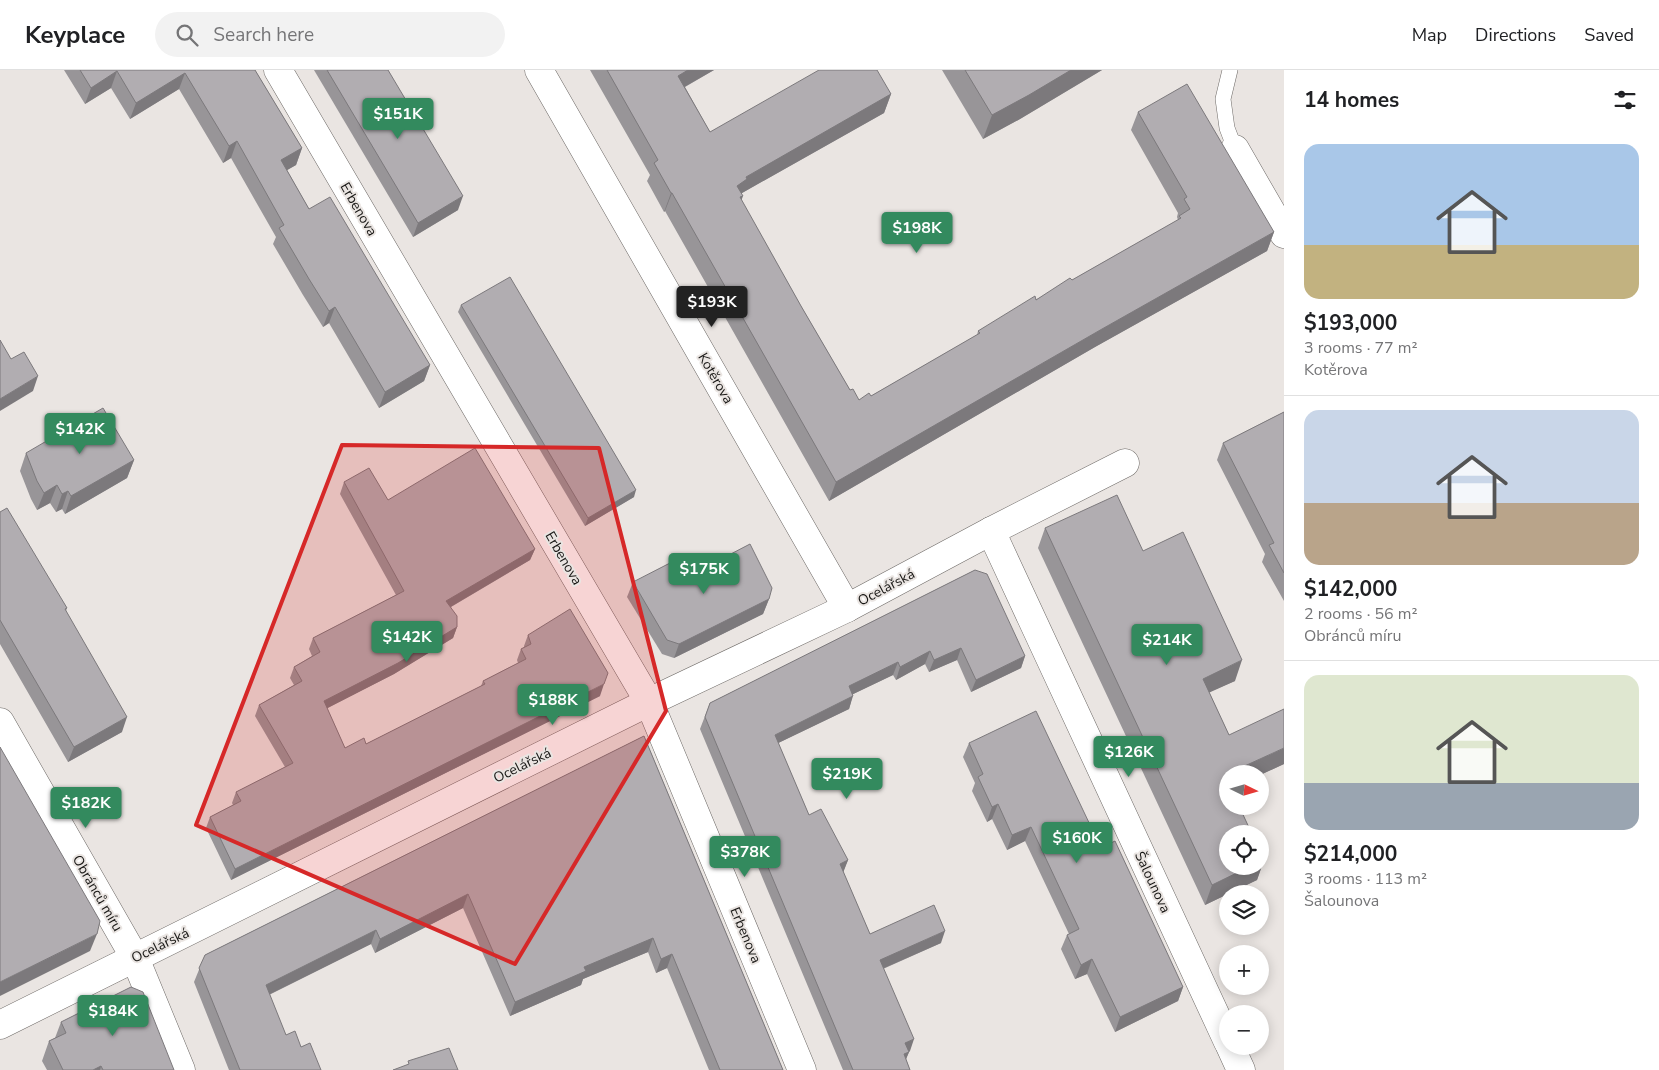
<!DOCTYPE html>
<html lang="en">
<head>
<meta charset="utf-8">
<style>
	:root { --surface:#fff; --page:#f2f2f2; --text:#202124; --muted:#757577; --line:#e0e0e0; --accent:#338a5e }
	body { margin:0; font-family:"Nunito Sans",sans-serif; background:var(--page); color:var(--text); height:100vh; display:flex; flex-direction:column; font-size:19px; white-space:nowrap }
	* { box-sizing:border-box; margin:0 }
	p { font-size:16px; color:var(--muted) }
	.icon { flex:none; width:28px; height:28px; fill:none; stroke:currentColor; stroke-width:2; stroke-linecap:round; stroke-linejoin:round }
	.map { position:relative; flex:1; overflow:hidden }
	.panel { display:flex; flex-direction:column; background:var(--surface); width:375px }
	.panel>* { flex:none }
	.needle { width:32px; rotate:95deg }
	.controls { position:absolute; left:1219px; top:695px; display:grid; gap:10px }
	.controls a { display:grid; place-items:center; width:50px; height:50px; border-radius:50%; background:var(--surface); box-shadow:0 2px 12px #0003; font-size:25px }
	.price { position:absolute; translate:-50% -42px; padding:0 11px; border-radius:5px; background:var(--accent); color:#fff; font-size:16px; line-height:32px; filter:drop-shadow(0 1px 2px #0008) }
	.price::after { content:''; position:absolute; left:50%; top:30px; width:15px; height:11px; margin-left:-8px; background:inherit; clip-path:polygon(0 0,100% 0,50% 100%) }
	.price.on { background:#222; color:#fff }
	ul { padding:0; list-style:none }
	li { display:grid; align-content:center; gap:10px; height:265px; padding:0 20px }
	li+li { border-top:1px solid var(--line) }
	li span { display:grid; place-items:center; height:155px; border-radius:15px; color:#555 }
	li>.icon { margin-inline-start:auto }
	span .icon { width:90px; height:90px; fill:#fffc; stroke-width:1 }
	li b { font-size:21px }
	h2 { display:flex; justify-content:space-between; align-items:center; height:60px; padding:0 20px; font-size:21px }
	header { display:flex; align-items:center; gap:30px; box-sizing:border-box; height:70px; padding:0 25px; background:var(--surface); border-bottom:1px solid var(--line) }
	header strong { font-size:24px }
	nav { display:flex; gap:28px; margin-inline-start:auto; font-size:18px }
	.search { width:350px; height:45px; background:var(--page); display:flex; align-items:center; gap:12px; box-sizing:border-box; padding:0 18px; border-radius:28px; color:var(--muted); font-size:19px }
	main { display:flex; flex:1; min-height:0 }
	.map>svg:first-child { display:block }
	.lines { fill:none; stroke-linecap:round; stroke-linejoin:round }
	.service-casing { stroke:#6d6966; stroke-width:16 }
	.minor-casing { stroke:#6d6966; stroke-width:29 }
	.service { stroke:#fff; stroke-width:15 }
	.minor { stroke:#fff; stroke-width:28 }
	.wall { fill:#989598 }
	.shaded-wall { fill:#7c797c }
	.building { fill:#b1adb1; stroke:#7c797c }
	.marked { fill:#d62828; fill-opacity:0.2; stroke:#d62828; stroke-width:4; stroke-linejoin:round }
	.labels { text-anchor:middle; stroke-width:4; stroke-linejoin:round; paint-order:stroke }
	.street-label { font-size:14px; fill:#181715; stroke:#eae5e2 }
</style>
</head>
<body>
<header>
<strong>Keyplace</strong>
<div class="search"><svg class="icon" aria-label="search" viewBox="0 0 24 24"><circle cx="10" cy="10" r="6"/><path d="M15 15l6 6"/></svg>Search here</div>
<nav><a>Map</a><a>Directions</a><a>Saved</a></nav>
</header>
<main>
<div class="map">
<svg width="1284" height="1000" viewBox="0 0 1284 1000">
	<rect width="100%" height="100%" fill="#eae5e2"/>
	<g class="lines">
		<defs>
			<path id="service" d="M1230,0L1223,29L1227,58L1235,79"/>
			<g id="minor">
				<path d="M278,0L649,632L802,1000"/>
				<path d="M539,0L847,538"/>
				<path d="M1235,79L1284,164"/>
				<path d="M991,461L1228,972"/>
				<path d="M0,652L135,888L181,1000"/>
				<path d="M0,955L649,632L847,538L991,461L1125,393"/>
				<path d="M1230,976L1241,1000"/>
			</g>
		</defs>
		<use href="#service" class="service-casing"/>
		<use href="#minor" class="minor-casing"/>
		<use href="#service" class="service"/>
		<use href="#minor" class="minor"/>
	</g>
	<g class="wall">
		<path d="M64,0H255L302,78L296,95L287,100L309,139L430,295L424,311L379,338L329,253L323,257L303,225L273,174L276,167L231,88L223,93L179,19L130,49L111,18L85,34Z"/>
		<path d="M314,0H388L458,140L413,167Z"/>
		<path d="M590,0H714L685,17L710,62L891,24L884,43L742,123V125L741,130L801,236L850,320L859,330L871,326L977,265L978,261L1072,210L1178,150L1177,147L1178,143L1131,60L1138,42L1274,162L1267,181L1095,277L829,431L665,141L664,142L647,111L650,105Z"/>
		<path d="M942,0H1102L1020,49L983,69Z"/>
		<path d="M461,235L634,427L585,456L458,242Z"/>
		<path d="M1284,342V531L1262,492L1265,484L1217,390L1223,373Z"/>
		<path d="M26,383L134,390L127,408L65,444L62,439L56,442L50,433L37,440L31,429L20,401Z"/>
		<path d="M344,412L388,430L535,479L530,490L451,537L457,557L453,568L394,604L327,638L345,678L366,674L481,616L483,611L518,593L517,590L521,579L524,577V576L528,565L600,626L231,810L206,758L210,747L233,735L232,733L236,722L285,697L255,646L259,635L294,615L290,608L294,597L312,586L309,579L313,568L396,525L340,424Z"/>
		<path d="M0,442L67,538L66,541L122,662L68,692L0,574Z"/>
		<path d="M1045,458L1143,481L1235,611L1209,622L1229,665L1284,694L1260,705V704H1228V736L1264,790L1257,810L1205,835L1038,478Z"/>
		<path d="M975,500L1025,586L1021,598L971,622L957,590L929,602L925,594L896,610L893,605L853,624L849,639L778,673L809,745L848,790L843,802L870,864L941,873L883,899L910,981L909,982L906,989L910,1000H843L700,659L710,633Z"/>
		<path d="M679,511L769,529L763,544L674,588L662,584L627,527L633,512Z"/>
		<path d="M644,666L783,1000H709L667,898L656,903L648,882L583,909L581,915L510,946L463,838L375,883L371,874L269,925L286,965L301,977L321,1000H229L194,912L205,885Z"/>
		<path d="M969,673L1101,778L1183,917L1178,931L1115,962L1087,904L1075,909L1061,879L1067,865L1069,864L1025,771L1007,780L992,749L987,752L972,721L975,713L963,687Z"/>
		<path d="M61,952L174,1000H47L42,991L49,971L55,968Z"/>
	</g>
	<g class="shaded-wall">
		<path d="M688,0H714L672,24L678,6Z"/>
		<path d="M1071,0H1102L1020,49L983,69L992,45Z"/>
		<path d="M117,1L111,18L85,34L91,18Z"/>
		<path d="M185,3L179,19L130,49L136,33Z"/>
		<path d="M891,24L884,43L742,123L741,127L743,126L736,145L737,116L746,107Z"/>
		<path d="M237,71L231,88L223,93L229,76Z"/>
		<path d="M302,78L296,95L275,107L281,90Z"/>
		<path d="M671,123H672L665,141L664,142Z"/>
		<path d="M463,126L458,140L413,167L418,153Z"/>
		<path d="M1274,162L1267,181L1095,277L829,431L836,412L1102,259Z"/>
		<path d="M335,237L329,253L323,257L329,241Z"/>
		<path d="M430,295L424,311L379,338L385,322Z"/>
		<path d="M38,306L33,321L0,341V329Z"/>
		<path d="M134,390L127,408L65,444L71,426Z"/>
		<path d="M57,415L50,433L37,440L44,423Z"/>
		<path d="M636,420L634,427L585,456L588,448Z"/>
		<path d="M68,421L62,439L56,442L62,424Z"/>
		<path d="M535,479L530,490L442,542L446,531Z"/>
		<path d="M769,529L763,544L674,588L679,574Z"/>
		<path d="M457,557L453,568L394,604L320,642L324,631Z"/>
		<path d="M961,578L957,590L929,602L934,590Z"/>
		<path d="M930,581L925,594L896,610L900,597Z"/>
		<path d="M1025,586L1021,598L971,622L976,610Z"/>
		<path d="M1242,590L1235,611L1195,629L1203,609Z"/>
		<path d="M898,592L893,605L845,628L849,616Z"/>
		<path d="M604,614L600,626L231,810L235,799Z"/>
		<path d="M853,626L849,639L770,677L775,665Z"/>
		<path d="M127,647L122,662L68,692L74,677Z"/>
		<path d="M1284,678V694L1260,705V704H1228Z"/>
		<path d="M998,734L992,749L987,752L992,737Z"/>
		<path d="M1031,757L1025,771L1007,780L1012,765Z"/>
		<path d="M848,790L843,803L840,794Z"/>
		<path d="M1264,790L1257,810L1205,835L1212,815L1251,796H1260V792Z"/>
		<path d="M468,824L463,838L375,883L380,869Z"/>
		<path d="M376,860L371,874L260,929L266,915Z"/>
		<path d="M945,861L941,873L875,902L880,890Z"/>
		<path d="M97,864L90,881L0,926V912Z"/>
		<path d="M653,868L648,882L583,909L581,915L510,946L515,932L584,897Z"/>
		<path d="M672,884L667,898L656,903L661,889Z"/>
		<path d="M1092,889L1087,904L1075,909L1081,895Z"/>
		<path d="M1183,917L1178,931L1115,962L1120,947Z"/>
		<path d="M914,969L910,981L900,985L905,973Z"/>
		<path d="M909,982L904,994V984Z"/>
		<path d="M101,996L100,1000H93Z"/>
	</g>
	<g class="building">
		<path d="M80,0H255L302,78L281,90L309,139L330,127L430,295L385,322L335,237L329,241L309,209L279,158L284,155L237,71L229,76L185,3L136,33L117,1L91,18Z"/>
		<path d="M327,0H388L463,126L418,153Z"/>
		<path d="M607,0H688L678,6L710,62L819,0H877L891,24L746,107L747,109L737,116L743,126L740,127L801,236L850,320L853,319L859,330L869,323L871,326L980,263L978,261L1035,226L1036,230L1070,208L1072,210L1181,148L1179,146L1190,139L1184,129L1187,127L1138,42L1187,14L1274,162L1102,259L836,412L672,123H671L654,93L658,90Z"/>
		<path d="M965,0H1071L1029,25L992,45Z"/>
		<path d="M510,207L636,420L588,448L461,235Z"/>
		<path d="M0,270L11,289L24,282L38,306L0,329Z"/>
		<path d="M103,338L134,390L71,426L68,421L62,424L57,415L44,423L37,411L26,383Z"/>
		<path d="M1284,342V503L1269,475L1274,473L1223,373Z"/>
		<path d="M475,378L535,479L446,531L457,546V557L398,593L324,631L345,678L364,668L366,674L485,614L483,611L526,589L521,579L531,574L528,565L570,539L608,603L604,614L235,799L210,747L241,731L236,722L293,693L259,635L302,611L294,597L320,582L313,568L404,521L344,412L369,398L388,430Z"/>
		<path d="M1117,425L1143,481L1183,462L1242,590L1203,609L1229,665L1284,639V678L1225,705L1228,711V736H1239L1252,764H1228V796H1251L1212,815L1045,458Z"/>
		<path d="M7,438L67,538L65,539L127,647L74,677L0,550V442Z"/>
		<path d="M750,474L772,518L769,529L679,574L667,570L633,512L670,493L679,511Z"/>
		<path d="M975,500L987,504L1025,586L976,610L961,578L934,590L930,581L900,597L898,592L849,616L853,626L775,665L809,745L821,739L848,790L840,794L870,864L934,835L945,861L880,890L914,969L905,973L909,982L904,984L910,1000H853L705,647L710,633Z"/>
		<path d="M1036,641L1101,778L1115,771L1183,917L1120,947L1092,889L1081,895L1067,865L1079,859L1031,757L1012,765L998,734L992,737L978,707L983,704L969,673Z"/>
		<path d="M644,666L783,1000H720L672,884L661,889L653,868L584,897L586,901L515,932L468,824L380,869L376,860L266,915L286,965L295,961L301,977L310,973L321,1000H240L199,898L205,885Z"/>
		<path d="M0,677L100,851L97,864L0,912Z"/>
		<path d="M1260,780L1264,790L1260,792Z"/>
		<path d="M131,917L143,922L174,1000H103L101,996L93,1000H63L49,971L66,963L61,952Z"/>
		<path d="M449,978L458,1000H393L409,994L408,991Z"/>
	</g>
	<path class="marked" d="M342,375L599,378L666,641L515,894L196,755Z"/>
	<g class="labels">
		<g class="street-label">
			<text transform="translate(359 139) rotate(60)" y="5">Erbenova</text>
			<text transform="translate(716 308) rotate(60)" y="5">Kotěrova</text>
			<text transform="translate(564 488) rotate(60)" y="5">Erbenova</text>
			<text transform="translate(886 517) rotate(-28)" y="5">Ocelářská</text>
			<text transform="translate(522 695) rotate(-26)" y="5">Ocelářská</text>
			<text transform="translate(1153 812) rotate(65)" y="5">Šalounova</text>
			<text transform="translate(98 823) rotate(60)" y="5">Obránců míru</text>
			<text transform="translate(746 865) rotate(67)" y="5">Erbenova</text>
			<text transform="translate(160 875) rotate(-26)" y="5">Ocelářská</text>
		</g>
	</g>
</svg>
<div class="controls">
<a><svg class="needle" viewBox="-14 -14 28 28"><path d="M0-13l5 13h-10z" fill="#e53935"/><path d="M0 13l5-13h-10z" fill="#757577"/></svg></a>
<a><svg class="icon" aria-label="locate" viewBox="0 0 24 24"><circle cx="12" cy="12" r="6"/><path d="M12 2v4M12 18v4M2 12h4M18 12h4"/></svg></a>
<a><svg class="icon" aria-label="layers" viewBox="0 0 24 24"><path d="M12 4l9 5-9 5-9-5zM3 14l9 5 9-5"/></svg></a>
<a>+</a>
<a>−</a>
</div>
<b class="price" style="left:398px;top:70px">$151K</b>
<b class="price" style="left:917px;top:184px">$198K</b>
<b class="price on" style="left:712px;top:258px">$193K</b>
<b class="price" style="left:80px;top:385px">$142K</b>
<b class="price" style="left:704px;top:525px">$175K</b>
<b class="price" style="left:407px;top:593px">$142K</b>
<b class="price" style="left:1167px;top:596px">$214K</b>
<b class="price" style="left:553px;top:656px">$188K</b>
<b class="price" style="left:1129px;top:708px">$126K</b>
<b class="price" style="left:847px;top:730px">$219K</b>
<b class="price" style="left:86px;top:759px">$182K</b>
<b class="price" style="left:1077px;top:794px">$160K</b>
<b class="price" style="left:745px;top:808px">$378K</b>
<b class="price" style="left:113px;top:967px">$184K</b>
</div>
<section class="panel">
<h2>14 homes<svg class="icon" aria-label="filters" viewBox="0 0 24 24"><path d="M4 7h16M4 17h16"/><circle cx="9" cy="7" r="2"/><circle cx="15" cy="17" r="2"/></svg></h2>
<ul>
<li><span style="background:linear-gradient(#a9c7e8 65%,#c2b280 0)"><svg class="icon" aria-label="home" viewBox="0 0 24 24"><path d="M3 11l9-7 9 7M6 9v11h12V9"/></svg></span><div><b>$193,000</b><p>3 rooms · 77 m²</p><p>Kotěrova</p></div></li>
<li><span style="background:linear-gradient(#c9d6e8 60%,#b9a48a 0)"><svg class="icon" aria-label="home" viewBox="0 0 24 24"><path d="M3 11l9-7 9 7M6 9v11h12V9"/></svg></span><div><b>$142,000</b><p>2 rooms · 56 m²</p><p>Obránců míru</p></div></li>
<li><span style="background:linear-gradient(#dfe7d0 70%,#9aa5b1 0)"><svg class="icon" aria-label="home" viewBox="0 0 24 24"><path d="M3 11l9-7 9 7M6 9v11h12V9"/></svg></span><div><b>$214,000</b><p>3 rooms · 113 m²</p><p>Šalounova</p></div></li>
</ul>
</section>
</main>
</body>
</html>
